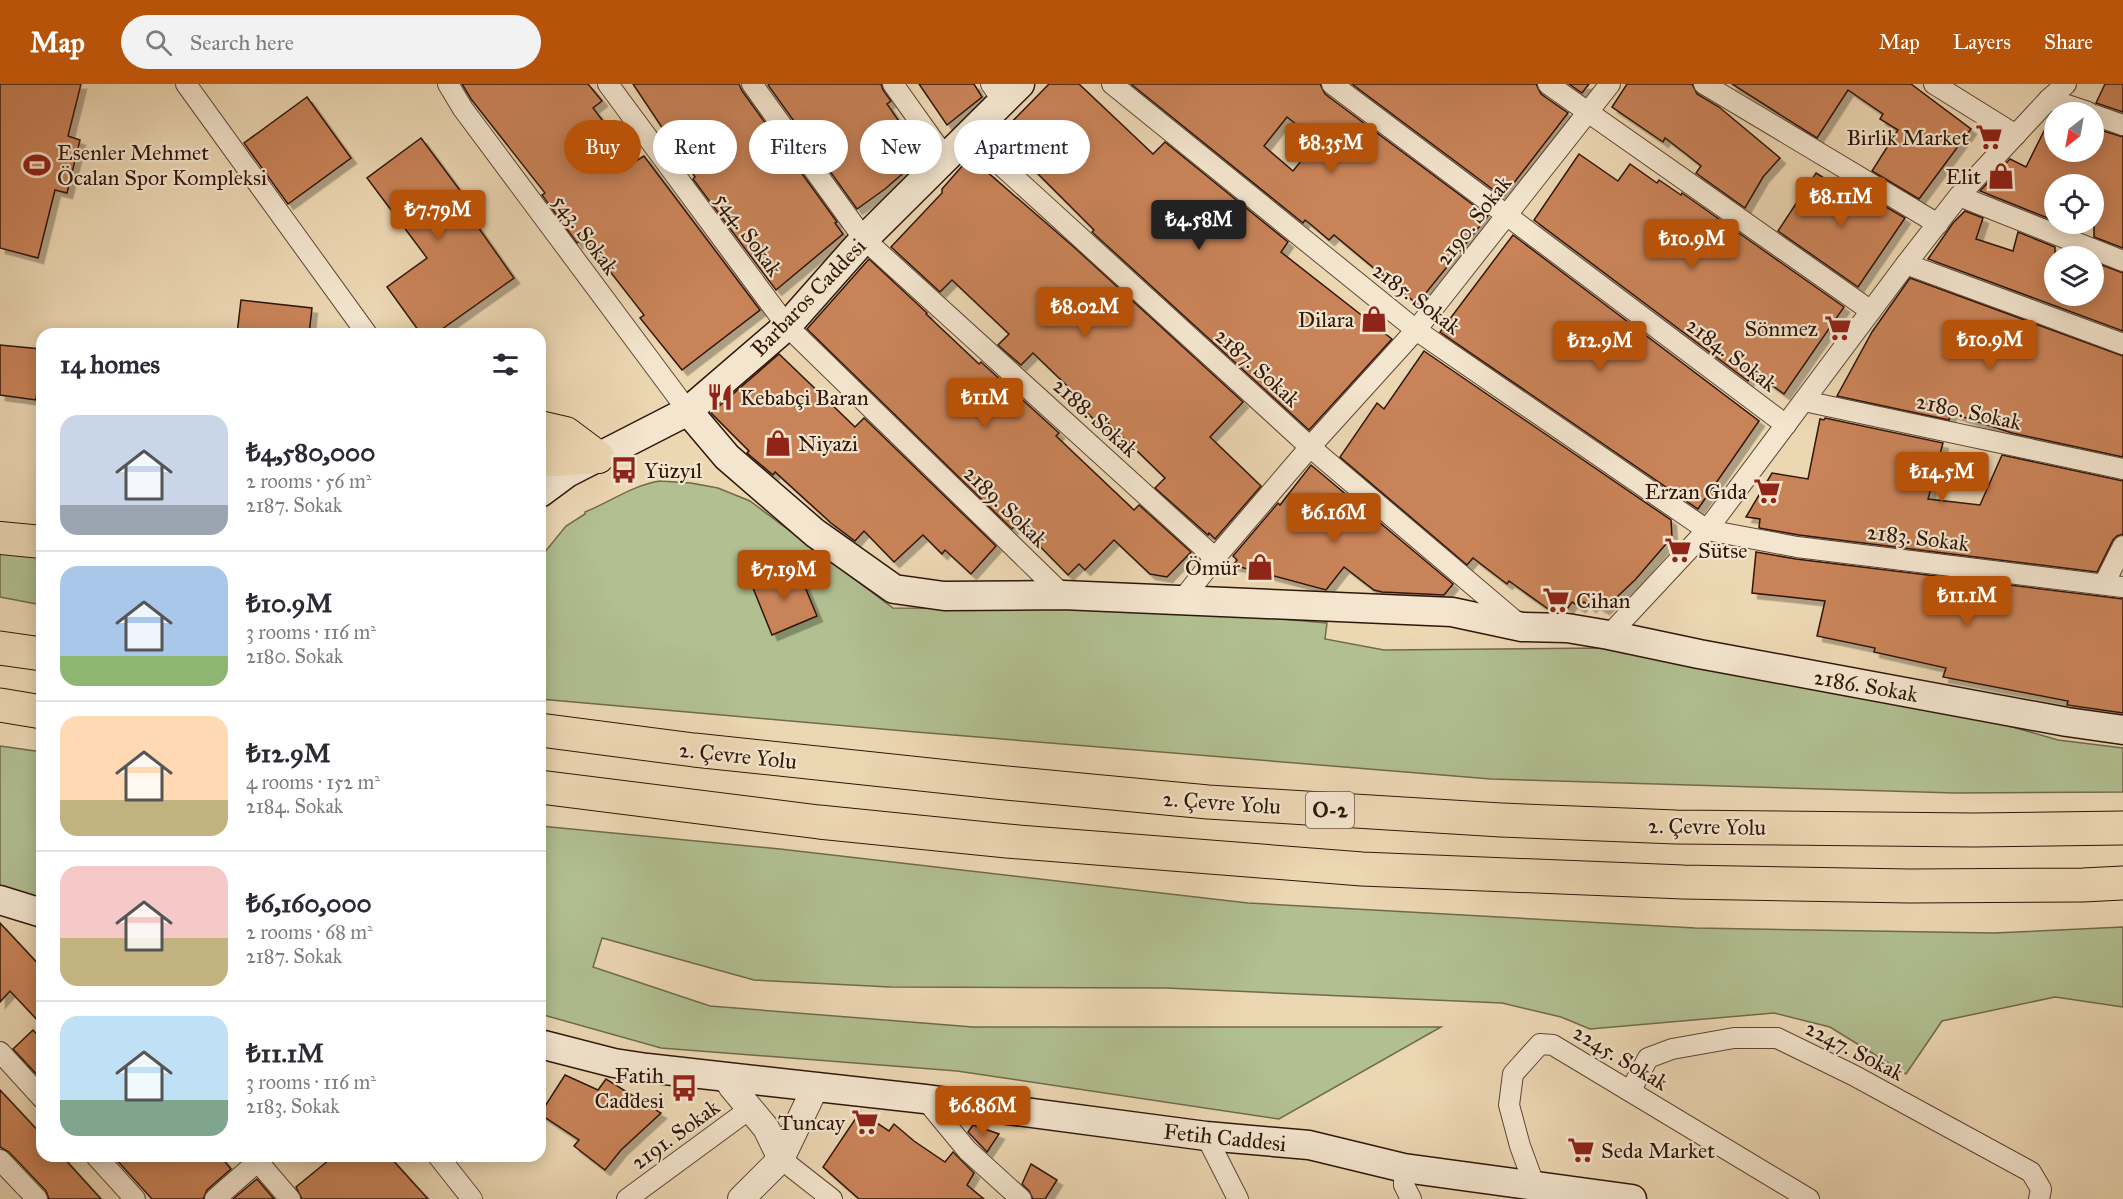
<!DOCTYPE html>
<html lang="en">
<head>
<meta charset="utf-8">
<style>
	:root { --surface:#fff; --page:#f2f2f3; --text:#2b2b33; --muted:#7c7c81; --line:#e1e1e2; --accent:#b45309 }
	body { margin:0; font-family:"IM FELL Great Primer",serif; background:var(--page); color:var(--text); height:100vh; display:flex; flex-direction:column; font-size:22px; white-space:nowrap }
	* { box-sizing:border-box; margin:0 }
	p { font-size:20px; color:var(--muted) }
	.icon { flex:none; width:33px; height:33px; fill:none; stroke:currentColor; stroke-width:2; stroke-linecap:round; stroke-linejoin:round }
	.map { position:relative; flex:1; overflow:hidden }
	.drawer { position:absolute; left:36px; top:244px; width:510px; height:834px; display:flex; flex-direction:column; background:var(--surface); border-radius:18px; box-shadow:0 3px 15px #0003 }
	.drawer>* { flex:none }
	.hud { position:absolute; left:564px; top:36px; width:570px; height:54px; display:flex; gap:12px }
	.needle { width:39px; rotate:211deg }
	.buttons { position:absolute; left:2044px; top:18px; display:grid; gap:12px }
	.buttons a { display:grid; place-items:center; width:60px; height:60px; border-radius:50%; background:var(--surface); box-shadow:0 3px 15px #0003; font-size:30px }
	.price { position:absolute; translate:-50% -51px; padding:0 14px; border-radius:6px; background:var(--accent); color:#fff; font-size:20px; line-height:39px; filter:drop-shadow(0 2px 3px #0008) }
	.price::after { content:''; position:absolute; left:50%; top:36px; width:18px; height:14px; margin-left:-9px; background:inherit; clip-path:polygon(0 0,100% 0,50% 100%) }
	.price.on { background:#222; color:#fff }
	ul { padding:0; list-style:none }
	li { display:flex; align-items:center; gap:18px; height:150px; padding:0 24px }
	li+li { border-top:2px solid var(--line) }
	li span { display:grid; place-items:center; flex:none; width:168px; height:120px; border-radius:18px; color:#555 }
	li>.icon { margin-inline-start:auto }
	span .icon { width:72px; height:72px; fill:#fffc; stroke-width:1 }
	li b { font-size:26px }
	h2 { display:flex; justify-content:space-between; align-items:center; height:72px; padding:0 24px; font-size:26px }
	.tag { padding:0 21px; border-radius:27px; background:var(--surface); box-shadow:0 3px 15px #0003; font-size:21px; line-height:54px }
	.tag.on { background:var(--accent); color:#fff }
	header { display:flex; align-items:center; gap:36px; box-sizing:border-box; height:84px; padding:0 30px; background:var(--accent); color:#fff }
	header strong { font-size:28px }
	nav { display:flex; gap:33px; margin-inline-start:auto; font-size:21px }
	.search { width:420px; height:54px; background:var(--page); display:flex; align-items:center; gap:15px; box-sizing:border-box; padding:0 21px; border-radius:33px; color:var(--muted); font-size:22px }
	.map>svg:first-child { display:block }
	.green { fill:#b1bf91; stroke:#706a4d; stroke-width:1.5 }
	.building { fill:#c98358; stroke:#301609; stroke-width:1.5; fill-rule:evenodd; filter:url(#shadow) }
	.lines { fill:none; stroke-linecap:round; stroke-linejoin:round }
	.minor-casing { stroke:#5f4634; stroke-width:22 }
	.tertiary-casing { stroke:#5f4634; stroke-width:28 }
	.secondary-casing { stroke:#301609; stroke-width:31 }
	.primary-casing { stroke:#301609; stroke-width:34 }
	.motorway-casing { stroke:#301609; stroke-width:35 }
	.minor { stroke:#f3e5ce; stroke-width:20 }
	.tertiary { stroke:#f3e5ce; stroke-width:26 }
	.secondary { stroke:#f3e5ce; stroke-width:28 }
	.primary { stroke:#ecd7b3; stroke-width:32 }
	.motorway { stroke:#ecd7b3; stroke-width:33 }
	.labels { text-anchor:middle; stroke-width:4.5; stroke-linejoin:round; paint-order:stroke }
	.shield { fill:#f3e5ce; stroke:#6a5444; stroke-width:1.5 }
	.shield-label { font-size:21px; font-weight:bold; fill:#301609 }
	.poi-label { font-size:22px; fill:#301609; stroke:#f3e5ce; text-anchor:end }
	.street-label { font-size:22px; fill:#301609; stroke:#f3e5ce }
</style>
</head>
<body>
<header>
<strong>Map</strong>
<div class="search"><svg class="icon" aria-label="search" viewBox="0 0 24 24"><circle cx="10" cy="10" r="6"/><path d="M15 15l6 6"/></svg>Search here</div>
<nav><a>Map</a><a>Layers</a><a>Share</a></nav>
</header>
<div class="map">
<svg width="2123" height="1115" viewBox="0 0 2123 1115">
	<defs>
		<filter id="shadow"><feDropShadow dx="5.5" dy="5.5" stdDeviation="0" flood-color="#0004"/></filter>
	</defs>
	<rect width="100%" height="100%" fill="#ecd7b3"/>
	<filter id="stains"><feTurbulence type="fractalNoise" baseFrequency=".00333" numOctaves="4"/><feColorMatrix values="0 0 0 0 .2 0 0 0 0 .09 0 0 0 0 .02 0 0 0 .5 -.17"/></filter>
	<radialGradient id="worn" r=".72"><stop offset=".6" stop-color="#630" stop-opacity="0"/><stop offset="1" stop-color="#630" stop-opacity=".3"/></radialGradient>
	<g class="green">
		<path d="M660,397L691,399L718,404L750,417L893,524L1180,526L1327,539L1325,555L1384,566L1600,564L1765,588L1974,632L2058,656L2123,664V708L1955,709L1491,695L916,648L540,615V474L566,442L585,430V428C610,418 633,401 660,397Z"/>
		<path d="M0,461L42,466V521L0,513Z"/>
		<path d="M0,662L42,668V814L0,803Z"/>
		<path d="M540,742L780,765L1248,819L1695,844L1994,849L2123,843V923L2055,913L1942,937L1906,990L1830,943L1774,929L1590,945L1561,933L1502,919L1166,904L890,903L754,896L602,854L593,883L710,922L973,943H1441L1279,1035L957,987L661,964L540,930Z"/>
	</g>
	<g class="building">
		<path d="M0,0H81L68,52L80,56L67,109L55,106L38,174L0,164Z"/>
		<path d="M462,0H588L602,17L593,24L634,78L644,72L760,226L682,286L640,234L644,231L584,154L577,159L542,111L545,109L471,15Z"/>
		<path d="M633,0H739L742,7L837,138L835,139L843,150L776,206L693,95L695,93Z"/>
		<path d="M769,0H881L883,6L891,17L887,20L923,72L885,105L857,125L768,1Z"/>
		<path d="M919,0H974L982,13L947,41Z"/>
		<path d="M1049,0H1079L1153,70L1165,58L1288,158L1281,168L1392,255L1309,346L1092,148L1094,146L999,51Z"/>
		<path d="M1131,0H1320L1325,10L1488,132L1417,220L1334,151L1329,156L1309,139L1305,136L1303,139ZM1287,33L1317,57L1293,87L1264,62Z"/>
		<path d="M1352,0H1536L1541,10L1568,29L1503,113Z"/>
		<path d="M1569,0H1589L1582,9Z"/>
		<path d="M1627,0H1692L1697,10L1719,23L1780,74L1763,93L1745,124L1696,89L1701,82L1686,70L1665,54L1663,58L1612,23Z"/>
		<path d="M1732,0H1911L1971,45L1919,115L1872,87L1898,46L1880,35L1883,30L1848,6L1817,54Z"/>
		<path d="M2105,0H2123V28L2096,19Z"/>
		<path d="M307,13L351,74L288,120L244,59Z"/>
		<path d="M2053,29L2055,30V68H2094V44L2123,53V164L2094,153V100H2055V137L1980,107L2010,75L2026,83Z"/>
		<path d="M421,54L479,132L473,136L514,194L435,250H421L387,203L427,174L367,94Z"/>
		<path d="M1579,70L1618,97L1630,80L1657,99L1659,96L1681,111L1682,109L1844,223L1784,310L1754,288L1748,297L1534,136Z"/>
		<path d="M970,73L1076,165L1243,318L1210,353L1261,402L1215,455L1209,449L1208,451L1155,404L1165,394L1107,338L1103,344L1083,325L1087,321L1033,269L1021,281L998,261L1009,250L952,196L940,208L891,163L942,109V105Z"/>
		<path d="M1816,89L1855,114L1859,107L1905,134L1858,203L1778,147Z"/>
		<path d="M1965,127L1983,134L1976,155L2013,167L2018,148L2055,163V212H2094V178L2123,189V247L1928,175L1953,139Z"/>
		<path d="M1513,151L1759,337L1698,425L1440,248Z"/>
		<path d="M869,175L927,229L926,230L979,280L981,278L1059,349L1056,352L1134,426L1139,421L1191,468L1167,493L1150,490L1114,456L1085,486L1079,480L1068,491L1017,439L1012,445L807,245Z"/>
		<path d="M1910,194L2123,272V373L2012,349L1951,329L1949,336L1837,312L1872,248Z"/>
		<path d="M241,216L312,224L309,250H237Z"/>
		<path d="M0,261L41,265L36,316L0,311Z"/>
		<path d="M1424,267L1671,436L1672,453L1635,496L1604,525L1594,519L1591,523L1584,518L1580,523L1572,518L1568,524L1558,517L1551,527L1509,497L1507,500L1473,474L1467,481L1340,373L1377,319L1384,325Z"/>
		<path d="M779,270L855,343L864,334L996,462L971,490L945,466L942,470L923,451L894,478L864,447L855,457L831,439L775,388L773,391L747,369L749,367L711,329Z"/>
		<path d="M1825,334L1943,359L1928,415L1980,421L2002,371L2123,397V450L2117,452L2113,456L2097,488L1799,451L1759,444L1760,435L1746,433L1772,389L1808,395L1820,335L1824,336Z"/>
		<path d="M1311,381L1453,500L1444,511L1382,508L1374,506L1344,483L1326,506L1233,481L1237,476L1233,472L1278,419L1280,421Z"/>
		<path d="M1756,468L1796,475L2123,515V629L2067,621L2068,617L1943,593L1946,584L1874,568L1875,564L1817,552L1825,517L1752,509Z"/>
		<path d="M781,485L784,492L798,486L817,532L772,551L753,504L764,500L761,493Z"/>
		<path d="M0,839L42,884V941L10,907L0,918Z"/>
		<path d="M33,946L42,956V996L13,965Z"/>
		<path d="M565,991L598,1006L606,995L661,1029L621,1066L605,1086L574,1062L579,1056L540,1030Z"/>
		<path d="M0,1006L42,1051V1072H62L101,1115H49L46,1107L9,1068L0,1063Z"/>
		<path d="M860,1028L889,1047L894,1040L914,1057L945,1078L953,1068L974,1089L967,1101L984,1115H859L823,1083Z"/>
		<path d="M973,1041L999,1050L987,1068L968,1048Z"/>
		<path d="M113,1072H220L231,1085L207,1106L203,1115H152Z"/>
		<path d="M334,1072H389L428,1115H302L296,1103Z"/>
		<path d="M1031,1080L1057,1096L1045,1115H1033L1029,1107L1022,1100Z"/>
		<path d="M257,1095L274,1115H233Z"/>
	</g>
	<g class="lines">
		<defs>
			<g id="minor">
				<path d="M186,0L367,250"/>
				<path d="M448,0L463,25L688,327"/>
				<path d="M608,0L787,242L1063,511"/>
				<path d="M752,0L864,155L1215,474"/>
				<path d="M893,0L945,73"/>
				<path d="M991,0L1003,17"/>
				<path d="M1112,0L1416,246L1707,446L1797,463L2123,503"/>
				<path d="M1332,0L1786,341"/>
				<path d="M1548,0L1871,227"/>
				<path d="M1704,0L1938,140"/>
				<path d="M1934,0L2016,51"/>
				<path d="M2049,15L2088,28"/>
				<path d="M2094,31L2123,41"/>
				<path d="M968,51L1310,363L1520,541"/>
				<path d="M1959,112L2123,177"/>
				<path d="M1906,180L2123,260"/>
				<path d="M1804,317L2123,385"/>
				<path d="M2104,500L2123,462"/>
				<path d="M1182,516L1215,474L1310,363L1416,246L1610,0"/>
				<path d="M1609,551L1707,446L1906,180L1959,112L2049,15L2066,0"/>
				<path d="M0,968L42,1014"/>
				<path d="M1631,1006L1648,974L1672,965L1734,954H1777L1853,991L2031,1088L2041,1105L2039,1115"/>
				<path d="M925,1015L967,1066L1021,1115"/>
				<path d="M1206,1052L1238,1115"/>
				<path d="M96,1072L135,1115"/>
				<path d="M253,1072L290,1115"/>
				<path d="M438,1072L472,1115"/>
				<path d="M781,1075L832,1115"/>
				<path d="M0,1076L37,1115"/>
				<path d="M1404,1084V1101L1411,1115"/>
				<path d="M1543,1108L1534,1100L1520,1062L1509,1021L1513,990L1540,960L1553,961L1809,1115"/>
				<path d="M215,1115L264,1072"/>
				<path d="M627,1115L751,1024"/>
			</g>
			<g id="tertiary">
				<path d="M726,993L732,1003L766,1044L781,1075"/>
				<path d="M741,1115L781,1075L816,1002"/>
			</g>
			<g id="secondary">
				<path d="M688,327L727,373L815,449L894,505L944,512L1063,511L1452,528L1522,543L1567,544L1609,551L1699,570L2067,638L2123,646"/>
				<path d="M540,409L567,389L688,327L787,242L864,155L1020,0"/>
				<path d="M0,816L42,829"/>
				<path d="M540,960L614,979L647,984L925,1015L1206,1052L1309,1061L1404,1084L1632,1115"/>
			</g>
			<g id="primary">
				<path d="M540,343L566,349L598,373"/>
				<path d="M540,375L555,376L598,373"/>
				<path d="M0,454L42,458"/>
			</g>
			<g id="motorway">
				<path d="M0,564L42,570"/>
				<path d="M0,621L42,628"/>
				<path d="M540,646L694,666L996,698L1208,718L1501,736L1676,743L1974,746L2123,744"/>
				<path d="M540,703L819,738L1007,757L1362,785L1683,798L1910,802L2083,801L2123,799"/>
			</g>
		</defs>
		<use href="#minor" class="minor-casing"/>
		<use href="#tertiary" class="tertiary-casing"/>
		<use href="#secondary" class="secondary-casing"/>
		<use href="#primary" class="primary-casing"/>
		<use href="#motorway" class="motorway-casing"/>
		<use href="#minor" class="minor"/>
		<use href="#tertiary" class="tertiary"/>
		<use href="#secondary" class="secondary"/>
		<use href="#primary" class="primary"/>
		<use href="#motorway" class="motorway"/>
	</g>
	<defs>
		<symbol id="supermarket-bare" viewBox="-9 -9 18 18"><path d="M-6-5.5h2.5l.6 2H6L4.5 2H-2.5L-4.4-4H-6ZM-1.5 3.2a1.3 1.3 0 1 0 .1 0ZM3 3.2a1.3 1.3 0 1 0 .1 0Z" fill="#8f2418" stroke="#f3e5ce" stroke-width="2.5" paint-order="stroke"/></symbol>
		<symbol id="stadium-bare" viewBox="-9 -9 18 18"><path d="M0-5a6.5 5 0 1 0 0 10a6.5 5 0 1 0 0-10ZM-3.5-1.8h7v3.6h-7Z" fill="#8f2418" stroke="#f3e5ce" stroke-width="2.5" paint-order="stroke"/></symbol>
		<symbol id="shop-bare" viewBox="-9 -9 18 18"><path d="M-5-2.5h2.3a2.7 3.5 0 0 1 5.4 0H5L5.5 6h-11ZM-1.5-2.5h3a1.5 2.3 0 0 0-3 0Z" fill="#8f2418" stroke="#f3e5ce" stroke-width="2.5" paint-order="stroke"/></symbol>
		<symbol id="restaurant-bare" viewBox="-9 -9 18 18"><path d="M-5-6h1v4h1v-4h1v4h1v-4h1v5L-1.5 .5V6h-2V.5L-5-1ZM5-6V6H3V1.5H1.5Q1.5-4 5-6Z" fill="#8f2418" stroke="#f3e5ce" stroke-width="2.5" paint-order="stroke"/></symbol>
		<symbol id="bus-bare" viewBox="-9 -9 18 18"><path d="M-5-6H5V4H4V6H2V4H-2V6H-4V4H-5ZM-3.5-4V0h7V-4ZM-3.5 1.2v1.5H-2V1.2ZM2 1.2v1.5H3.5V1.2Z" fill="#8f2418" stroke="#f3e5ce" stroke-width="2.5" paint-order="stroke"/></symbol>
	</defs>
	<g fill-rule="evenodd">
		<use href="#supermarket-bare" x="1970" y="34" width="38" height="38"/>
		<use href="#stadium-bare" x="18" y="62" width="38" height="38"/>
		<use href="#shop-bare" x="1982" y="73" width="38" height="38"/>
		<use href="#shop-bare" x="1355" y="216" width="38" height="38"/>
		<use href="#supermarket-bare" x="1819" y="225" width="38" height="38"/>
		<use href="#restaurant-bare" x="701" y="294" width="38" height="38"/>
		<use href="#shop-bare" x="759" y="340" width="38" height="38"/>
		<use href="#bus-bare" x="605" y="367" width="38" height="38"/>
		<use href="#supermarket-bare" x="1748" y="388" width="38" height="38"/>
		<use href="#supermarket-bare" x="1659" y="447" width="38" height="38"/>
		<use href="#shop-bare" x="1241" y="464" width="38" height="38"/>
		<use href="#supermarket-bare" x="1537" y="497" width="38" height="38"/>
		<use href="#bus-bare" x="665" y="985" width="38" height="38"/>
		<use href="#supermarket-bare" x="846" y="1019" width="38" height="38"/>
		<use href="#supermarket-bare" x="1562" y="1047" width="38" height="38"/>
	</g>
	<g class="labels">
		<rect class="shield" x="1306" y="708" width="48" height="36" rx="4.5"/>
		<g class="shield-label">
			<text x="1330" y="733">O-2</text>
		</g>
		<g class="poi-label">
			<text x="1969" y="61">Birlik Market</text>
			<text x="57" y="76" text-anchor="start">Esenler Mehmet<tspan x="57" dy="25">Öcalan Spor Kompleksi</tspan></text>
			<text x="1981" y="100">Elit</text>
			<text x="1354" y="243">Dilara</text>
			<text x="1818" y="252">Sönmez</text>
			<text x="740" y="321" text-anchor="start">Kebabçi Baran</text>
			<text x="798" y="367" text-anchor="start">Niyazi</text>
			<text x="644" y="394" text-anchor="start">Yüzyıl</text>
			<text x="1747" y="415">Erzan Gıda</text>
			<text x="1698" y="474" text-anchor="start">Sütse</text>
			<text x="1240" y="491">Ömür</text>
			<text x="1576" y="524" text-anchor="start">Cihan</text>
			<text x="664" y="999">Fatih<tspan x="664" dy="25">Caddesi</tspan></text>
			<text x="845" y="1046">Tuncay</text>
			<text x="1601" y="1074" text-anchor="start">Seda Market</text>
		</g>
		<g class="street-label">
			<text transform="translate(1473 136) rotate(-52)" y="8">2190. Sokak</text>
			<text transform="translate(586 150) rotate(53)" y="8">543. Sokak</text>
			<text transform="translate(749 150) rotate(54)" y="8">544. Sokak</text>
			<text transform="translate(808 213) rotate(-46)" y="8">Barbaros Caddesi</text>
			<text transform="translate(1417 214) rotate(37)" y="8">2185. Sokak</text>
			<text transform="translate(1732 270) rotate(37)" y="8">2184. Sokak</text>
			<text transform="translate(1258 283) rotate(42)" y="8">2187. Sokak</text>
			<text transform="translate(1969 327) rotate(12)" y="8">2180. Sokak</text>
			<text transform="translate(1096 333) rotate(42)" y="8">2188. Sokak</text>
			<text transform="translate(1006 422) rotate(44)" y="8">2189. Sokak</text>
			<text transform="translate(1918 453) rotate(7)" y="8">2183. Sokak</text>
			<text transform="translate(1866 601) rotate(10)" y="8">2186. Sokak</text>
			<text transform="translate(738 671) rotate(6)" y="8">2. Çevre Yolu</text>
			<text transform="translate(1222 718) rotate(4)" y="8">2. Çevre Yolu</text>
			<text transform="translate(1707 742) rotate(1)" y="8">2. Çevre Yolu</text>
			<text transform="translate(1855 966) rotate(27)" y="8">2247. Sokak</text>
			<text transform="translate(1621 973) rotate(31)" y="8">2245. Sokak</text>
			<text transform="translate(675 1050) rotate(-36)" y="8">2191. Sokak</text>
			<text transform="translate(1225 1053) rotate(6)" y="8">Fetih Caddesi</text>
		</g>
	</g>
	<rect width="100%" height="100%" filter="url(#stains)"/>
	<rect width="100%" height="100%" fill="url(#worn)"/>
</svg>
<div class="buttons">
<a><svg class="needle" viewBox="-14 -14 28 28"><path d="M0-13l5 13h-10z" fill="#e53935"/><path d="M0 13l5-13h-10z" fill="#7c7c81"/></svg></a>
<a><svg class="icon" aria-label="locate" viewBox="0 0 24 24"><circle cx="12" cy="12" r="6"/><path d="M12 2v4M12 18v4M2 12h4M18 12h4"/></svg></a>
<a><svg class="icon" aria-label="layers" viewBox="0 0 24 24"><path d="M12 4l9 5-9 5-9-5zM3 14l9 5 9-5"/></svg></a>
</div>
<b class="price" style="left:1331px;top:90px">₺8.35M</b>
<b class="price" style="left:1841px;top:144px">₺8.11M</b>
<b class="price" style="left:438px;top:157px">₺7.79M</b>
<b class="price on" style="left:1199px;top:167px">₺4.58M</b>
<b class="price" style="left:1692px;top:186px">₺10.9M</b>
<b class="price" style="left:1085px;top:254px">₺8.02M</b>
<b class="price" style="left:1990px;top:287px">₺10.9M</b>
<b class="price" style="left:1600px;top:288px">₺12.9M</b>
<b class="price" style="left:985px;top:345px">₺11M</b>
<b class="price" style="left:1942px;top:419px">₺14.5M</b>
<b class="price" style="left:1334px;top:460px">₺6.16M</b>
<b class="price" style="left:784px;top:517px">₺7.19M</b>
<b class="price" style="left:1967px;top:543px">₺11.1M</b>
<b class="price" style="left:983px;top:1053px">₺6.86M</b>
<div class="hud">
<a class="tag on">Buy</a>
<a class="tag">Rent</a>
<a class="tag">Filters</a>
<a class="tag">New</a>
<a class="tag">Apartment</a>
</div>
<section class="drawer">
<h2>14 homes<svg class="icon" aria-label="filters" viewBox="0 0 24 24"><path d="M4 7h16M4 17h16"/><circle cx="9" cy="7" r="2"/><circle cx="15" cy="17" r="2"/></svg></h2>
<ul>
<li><span style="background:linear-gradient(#c9d6e8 75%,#9aa5b1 0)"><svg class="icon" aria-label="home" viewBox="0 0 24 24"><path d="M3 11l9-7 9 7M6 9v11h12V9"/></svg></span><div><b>₺4,580,000</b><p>2 rooms · 56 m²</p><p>2187. Sokak</p></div></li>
<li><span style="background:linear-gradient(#a9c7e8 75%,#8fb573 0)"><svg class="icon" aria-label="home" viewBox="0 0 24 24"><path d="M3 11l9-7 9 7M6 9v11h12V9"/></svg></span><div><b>₺10.9M</b><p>3 rooms · 116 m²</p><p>2180. Sokak</p></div></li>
<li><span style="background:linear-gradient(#ffd9b3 70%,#c2b280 0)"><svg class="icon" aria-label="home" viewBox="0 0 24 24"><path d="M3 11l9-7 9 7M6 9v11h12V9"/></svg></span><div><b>₺12.9M</b><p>4 rooms · 152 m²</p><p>2184. Sokak</p></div></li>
<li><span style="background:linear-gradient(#f6c9c9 60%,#c2b280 0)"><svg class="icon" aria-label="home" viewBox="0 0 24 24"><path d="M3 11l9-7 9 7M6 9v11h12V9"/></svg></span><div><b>₺6,160,000</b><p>2 rooms · 68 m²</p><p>2187. Sokak</p></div></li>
<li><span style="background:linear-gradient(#bfe0f5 70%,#7fa58c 0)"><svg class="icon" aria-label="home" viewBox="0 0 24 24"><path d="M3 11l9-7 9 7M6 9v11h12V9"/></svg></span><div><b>₺11.1M</b><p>3 rooms · 116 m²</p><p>2183. Sokak</p></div></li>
</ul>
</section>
</div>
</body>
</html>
